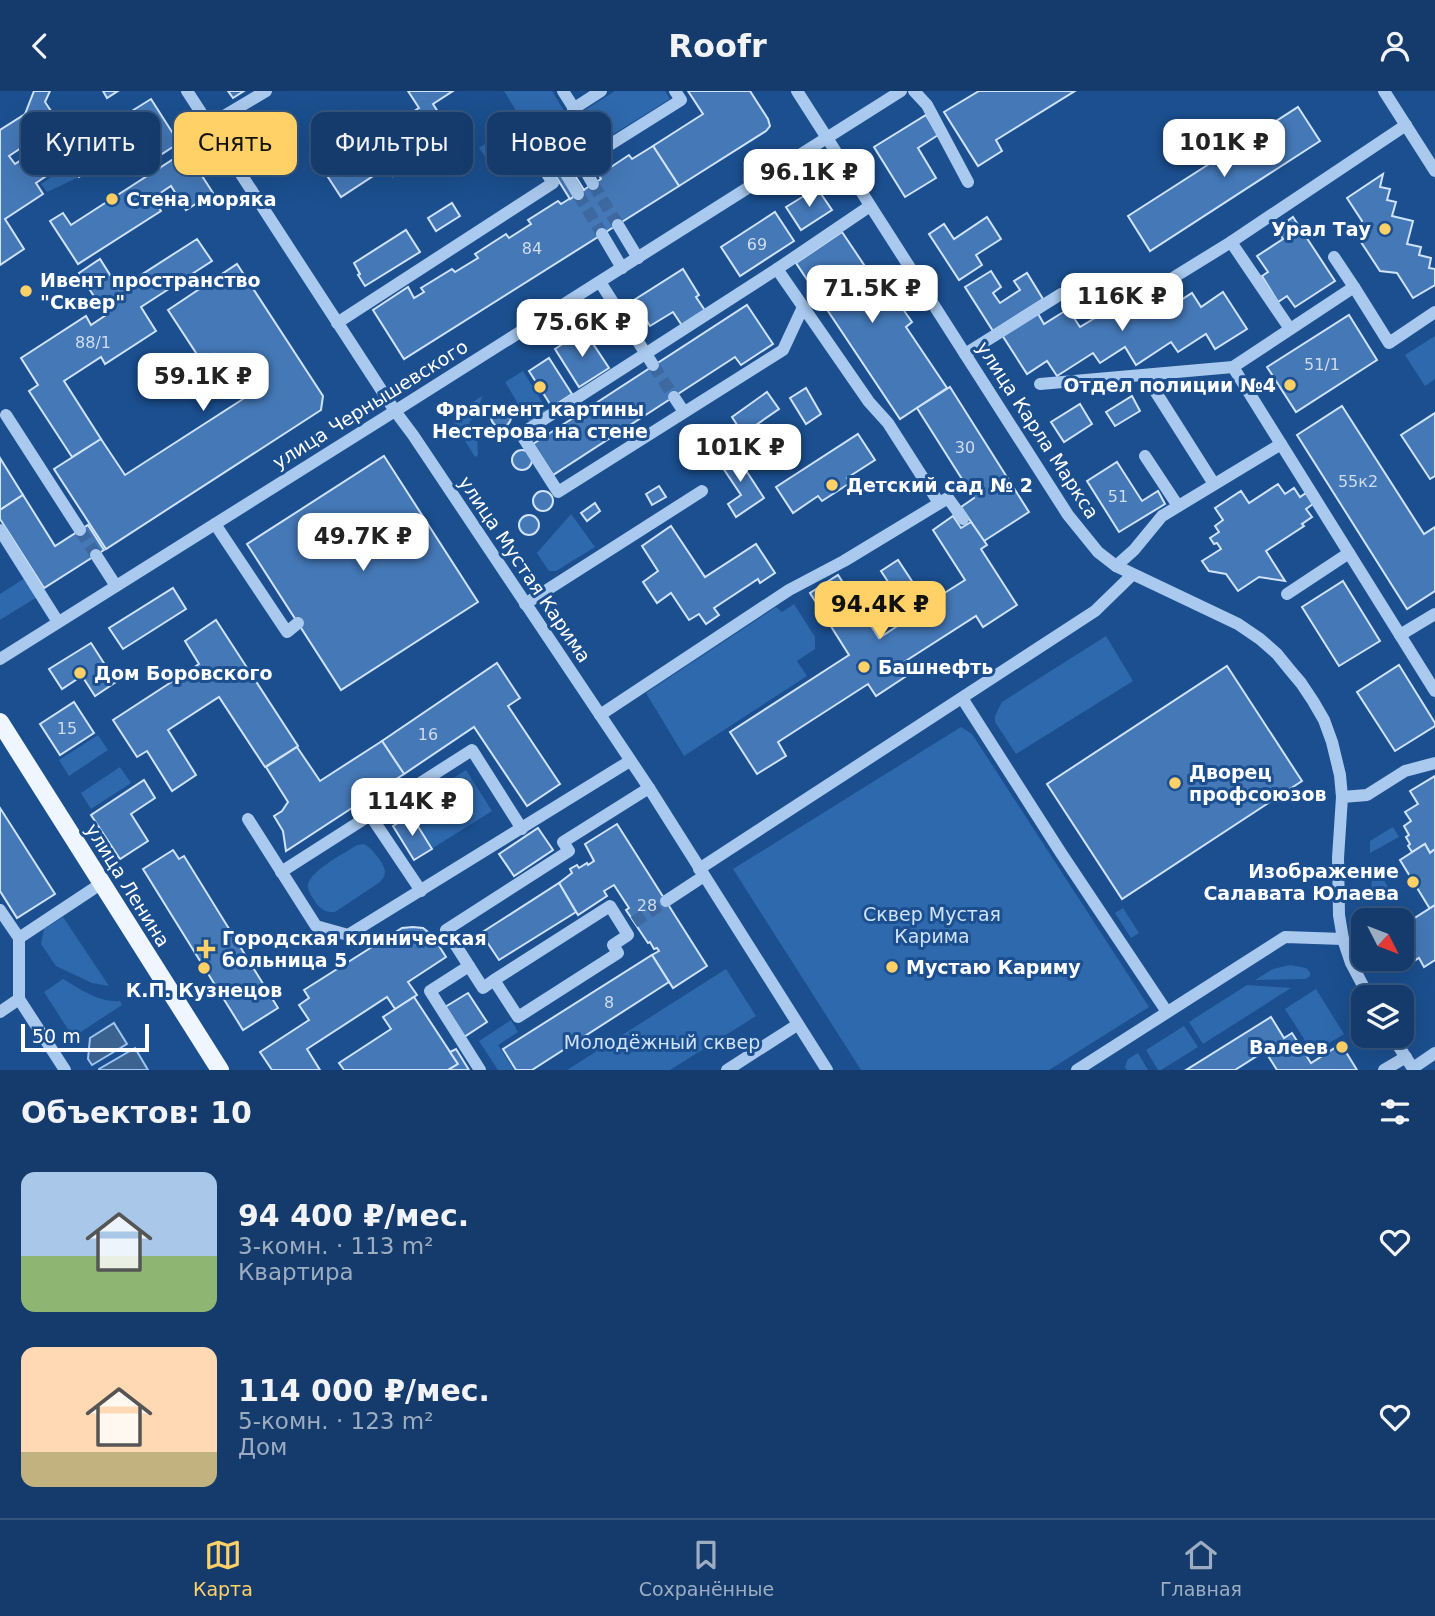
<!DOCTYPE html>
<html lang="ru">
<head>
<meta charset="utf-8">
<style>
	:root { --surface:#143b6b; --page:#214673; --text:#f1f3f6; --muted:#9dadc1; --line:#33557e; --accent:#ffd166 }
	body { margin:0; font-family:"DejaVu Sans",sans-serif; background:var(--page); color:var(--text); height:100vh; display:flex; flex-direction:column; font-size:26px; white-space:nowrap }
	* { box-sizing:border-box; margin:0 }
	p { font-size:23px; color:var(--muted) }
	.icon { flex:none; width:38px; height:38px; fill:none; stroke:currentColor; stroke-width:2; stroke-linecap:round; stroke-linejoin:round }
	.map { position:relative; height:979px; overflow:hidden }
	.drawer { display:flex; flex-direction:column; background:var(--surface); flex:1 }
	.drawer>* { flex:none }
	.hud { position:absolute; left:21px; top:21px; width:700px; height:63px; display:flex; gap:14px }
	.needle { width:46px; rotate:132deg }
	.controls { position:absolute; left:1351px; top:817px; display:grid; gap:14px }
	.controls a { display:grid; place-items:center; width:63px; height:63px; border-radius:14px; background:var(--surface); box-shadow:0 7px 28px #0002,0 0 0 2px var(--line); font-size:35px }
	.scale { position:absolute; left:21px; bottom:18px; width:128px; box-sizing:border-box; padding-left:7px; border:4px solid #fff; border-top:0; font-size:19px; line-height:24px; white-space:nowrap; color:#fff; -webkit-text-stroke:5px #1b4f8f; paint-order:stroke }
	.price { position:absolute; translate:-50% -60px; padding:0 16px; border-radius:14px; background:#fff; color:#222; font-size:23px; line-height:46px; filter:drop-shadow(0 2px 4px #0008) }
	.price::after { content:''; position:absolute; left:50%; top:42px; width:21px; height:16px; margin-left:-10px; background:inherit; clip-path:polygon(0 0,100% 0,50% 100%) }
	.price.on { background:var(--accent); color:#111 }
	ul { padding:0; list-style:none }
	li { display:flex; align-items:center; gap:21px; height:175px; padding:0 21px }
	li span { display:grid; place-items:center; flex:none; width:196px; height:140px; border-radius:14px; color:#555 }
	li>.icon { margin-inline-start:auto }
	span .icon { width:84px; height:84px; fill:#fffc; stroke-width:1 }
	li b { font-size:30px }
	h2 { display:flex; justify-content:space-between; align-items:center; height:84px; padding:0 21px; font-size:30px }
	.tag { padding:0 24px; border-radius:14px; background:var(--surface); box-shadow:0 7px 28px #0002,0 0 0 2px var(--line); font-size:24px; line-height:63px }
	.tag.on { background:var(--accent); color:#111 }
	header { display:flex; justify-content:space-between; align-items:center; height:91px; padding:0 21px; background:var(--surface); font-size:32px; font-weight:600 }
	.menu { display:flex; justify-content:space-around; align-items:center; height:98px; border-top:2px solid var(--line); background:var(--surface); font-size:19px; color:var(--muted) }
	.menu a { display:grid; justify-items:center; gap:4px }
	.menu .on { color:var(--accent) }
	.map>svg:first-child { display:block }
	.green { fill:#2e69ad }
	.water { fill:#3c6290; stroke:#9cc4f0; stroke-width:2 }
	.building { fill:#4478b7; stroke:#cfe3fa; stroke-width:2 }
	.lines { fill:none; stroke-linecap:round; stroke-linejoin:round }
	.minor-tunnel { stroke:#3d69a0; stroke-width:12; stroke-dasharray:12 6; stroke-linecap:butt }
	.minor { stroke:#a9c9ee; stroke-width:12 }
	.major { stroke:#f0f6ff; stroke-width:18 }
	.poi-dot { fill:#ffd166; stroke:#1b4f8f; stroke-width:2.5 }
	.labels { text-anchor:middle; stroke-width:6; stroke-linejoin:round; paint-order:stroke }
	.number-label { font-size:16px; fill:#d0dded }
	.poi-label { font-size:19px; font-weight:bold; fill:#fff; stroke:#1b4f8f; text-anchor:start }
	.street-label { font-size:19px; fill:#fff; stroke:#1b4f8f }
	.park-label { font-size:19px; fill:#cfe3fa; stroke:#1b4f8f }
</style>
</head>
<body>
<header><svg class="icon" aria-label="back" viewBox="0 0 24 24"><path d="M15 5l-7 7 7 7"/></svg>Roofr<svg class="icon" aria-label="person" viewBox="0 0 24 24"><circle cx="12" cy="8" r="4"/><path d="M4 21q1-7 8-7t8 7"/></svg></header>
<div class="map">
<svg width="1435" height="979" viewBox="0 0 1435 979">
	<rect width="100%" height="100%" fill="#1b4f8f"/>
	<g class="green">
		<path d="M504,0H552L572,33L538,55Z"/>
		<path d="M615,0H665L670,8L604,49L585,19Z"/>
		<path d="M506,39L523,63L496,81L479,57Z"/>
		<path d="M70,73L79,86L47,101L41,93Z"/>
		<path d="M1435,245V288L1425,295L1405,264Z"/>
		<path d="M523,280L547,319L529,331L505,291Z"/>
		<path d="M482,305L477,325L470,330L469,335L471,343L477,346L478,364L475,366L453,330L455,323Z"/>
		<path d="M571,423L595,456L556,480H549L537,462Z"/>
		<path d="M25,487L37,506L0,529V503Z"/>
		<path d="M794,513L815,546V558L797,570L807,585L684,665L646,602L776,516L782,521Z"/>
		<path d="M1106,545L1133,590L1016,663L995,631V625L1002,611Z"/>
		<path d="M961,636L972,643L1149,916L1049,979H861L733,778Z"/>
		<path d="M98,644L108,659L69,685L59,669Z"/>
		<path d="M120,676L131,692L91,718L81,702Z"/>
		<path d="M466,679L492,720L433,757L407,716Z"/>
		<path d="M1393,736L1399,746L1370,762V750Z"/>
		<path d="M364,753C371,756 384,772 385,780C385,786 383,787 380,791L335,821C326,821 322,820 316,812C314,808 309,802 308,797C305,782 345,762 357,754Z"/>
		<path d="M1372,784H1381L1392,803L1371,807Z"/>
		<path d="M1123,817L1139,842L1131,847L1115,822Z"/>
		<path d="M63,826L109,895L92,892L56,875L41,853L44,838Z"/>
		<path d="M1290,874L1306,877L1310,881V885L1306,888L1255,889L1273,878Z"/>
		<path d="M726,878L756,925L670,979H567Z"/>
		<path d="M63,888C80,898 100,912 120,910L122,914L73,946L44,901Z"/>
		<path d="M1247,894L1291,897L1203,953L1189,931Z"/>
		<path d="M1316,898L1344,943L1313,962L1285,918Z"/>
		<path d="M511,929L518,941L498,954L514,979H498L479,950Z"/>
		<path d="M1184,935L1198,956L1161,979H1158L1146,959Z"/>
		<path d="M1138,962L1148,979H1127L1125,976L1128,968Z"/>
	</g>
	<g class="water">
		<path d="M114,932L127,953L92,974L88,968L90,947Z"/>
		<path d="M135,957L148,979H99V978Z"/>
	</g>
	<g class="building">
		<path d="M34,0H50L45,11L59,32L9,65L15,73L65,40L79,63L36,92L43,103L5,128L24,158L0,174V39L25,23Z"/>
		<path d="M103,0H118L107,7Z"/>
		<path d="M228,0H244L233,7Z"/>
		<path d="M408,0H453L433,13L452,43L430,57L409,23L419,17Z"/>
		<path d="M688,0H750L768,28L770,35L766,40L679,95L653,55L703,23Z"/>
		<path d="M979,0H1075L996,49L1002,60L978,75L944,21Z"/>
		<path d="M151,8L179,52L134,81L121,61L143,48L127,23Z"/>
		<path d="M1298,16L1320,50L1150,160L1128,125Z"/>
		<path d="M355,20L366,36L383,25L414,71L393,85L387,76L341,106L324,80L338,70L320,43Z"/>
		<path d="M96,23L108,41L78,61L66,42Z"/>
		<path d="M926,24L938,44L918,57L936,87L905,106L874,56Z"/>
		<path d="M653,55L679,95L404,268L373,219L408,196L414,207L424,201L421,197L452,178L455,181L478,167L475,163L506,143L509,147L531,133L528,129L558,110L561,113L601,88L599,84L629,64L632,68Z"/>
		<path d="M97,56L105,69L79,86L70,73Z"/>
		<path d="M186,60L213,102L186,119L171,95L153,107L161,120L78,173L50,130L63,122L71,134Z"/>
		<path d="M564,67L584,99L570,108L550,76Z"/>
		<path d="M1383,83L1380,96L1390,98L1387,109L1396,111L1392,125L1413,130L1407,153L1421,156L1419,164L1431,167L1429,177L1435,178V194L1413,207L1397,182L1380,180L1357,145L1362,130L1347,107Z"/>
		<path d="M817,97L832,119L801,139L786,116Z"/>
		<path d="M452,112L460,125L436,140L428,127Z"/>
		<path d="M775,121L794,150L740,185L721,156Z"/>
		<path d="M987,126L1001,148L976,164L982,174L959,189L929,143L944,133L954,148Z"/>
		<path d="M1293,126L1335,190L1295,216L1287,205L1278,211L1262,185L1268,181L1257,165L1283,148L1276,138Z"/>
		<path d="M406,139L420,161L365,195L358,184L360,183L354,172Z"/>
		<path d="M842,141L885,205L891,201L912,231L906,236L947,297L900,328L796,172Z"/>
		<path d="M197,148L212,170L141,216L156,240L105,273L101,266L64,290L101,348L72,366L29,300L38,294L21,267L86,225L91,234L106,224L79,182L100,168L119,198Z"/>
		<path d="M237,173L323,305L321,319L106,458L54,378L101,348L125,384L243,308L214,263L202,271L168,219Z"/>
		<path d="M683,178L699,204L696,206L706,221L683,236L673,221L650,235L634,209Z"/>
		<path d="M991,180L1001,196L993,202L1000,212L1020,199L1014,190L1027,182L1043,208L993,240L965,196Z"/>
		<path d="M1223,201L1247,238L1215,258L1206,243L1178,261L1171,251L1136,274L1125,256L1100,272L1093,262L1057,285L1047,270L1027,283L1002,244L1037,221L1044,233L1068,218L1080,236L1113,216L1121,229L1152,209L1161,222L1192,202L1201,216Z"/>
		<path d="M747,214L773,253L741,274L735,266L553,384L533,353Z"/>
		<path d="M1349,224L1377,269L1296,321L1267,276Z"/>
		<path d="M584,239L609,277L579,296L555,258Z"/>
		<path d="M549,267L572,303L552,316L529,280Z"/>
		<path d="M950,296L1029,421L984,450L961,416L974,407L917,317Z"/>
		<path d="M806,297L821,323L806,333L790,307Z"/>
		<path d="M767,301L779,318L743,343L732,326Z"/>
		<path d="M1132,305L1140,320L1115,335L1106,321Z"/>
		<path d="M1080,313L1092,333L1064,351L1051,331Z"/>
		<path d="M1342,315L1424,443L1435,436V500L1407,518L1297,344Z"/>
		<circle cx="501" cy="326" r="10"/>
		<path d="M1435,322V385L1430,388L1401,344Z"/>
		<path d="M858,343L875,369L847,387L850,392L822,410L818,405L793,422L776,396Z"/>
		<path d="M732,358L764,407L736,426L728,413L741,404L717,368Z"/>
		<circle cx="522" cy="369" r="10"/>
		<path d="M384,365L478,511L341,599L247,453Z"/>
		<path d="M0,367L23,404L0,419Z"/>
		<path d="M1117,371L1142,410L1158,400L1165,413L1119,441L1087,390Z"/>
		<path d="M1278,393L1285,403L1294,397L1300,406L1306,402L1313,413L1306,418L1312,426L1302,433L1304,435L1266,460L1285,490L1259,486L1238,500L1226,483L1209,480L1202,470L1221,458L1217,452L1214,453L1210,447L1219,441L1215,435L1223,429L1215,417L1241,400L1249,412Z"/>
		<path d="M659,395L666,406L652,414L646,403Z"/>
		<circle cx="543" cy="410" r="10"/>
		<path d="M23,404L55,455L88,434L104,459L44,497L0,428V419Z"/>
		<path d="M595,412L600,420L587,430L581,422Z"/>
		<circle cx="529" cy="434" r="10"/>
		<path d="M953,425L961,437L971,431L987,454L981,458L1017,514L983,536L976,525L901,573L908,584L876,605L868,593L778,651L786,665L757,683L730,641L849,564L810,502L838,484L879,547L911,526L881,480L898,469L927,513L965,489L933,439Z"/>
		<path d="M671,435L705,486L756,453L775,482L760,492L758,488L714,517L719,524L706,533L699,523L689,529L671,502L657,512L643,491L658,480L642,455Z"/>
		<path d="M1343,490L1380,550L1339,575L1302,516Z"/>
		<path d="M173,497L186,518L123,558L109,537Z"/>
		<path d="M216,529L298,655L265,676L219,606L168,639L196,684L172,700L147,660L137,666L113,629L199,573L185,550Z"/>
		<path d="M91,552L116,591L95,605L82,585L62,598L49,578Z"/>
		<path d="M497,572L520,607L508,615L560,693L527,715L474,636L404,683L382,650Z"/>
		<path d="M1399,574L1435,632V635L1395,660L1357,601Z"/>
		<path d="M1227,575L1302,690L1122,808L1047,693Z"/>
		<path d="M74,611L94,642L60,664L40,633Z"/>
		<path d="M382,650L404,683L286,760L283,740L274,725L282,720L288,711L266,676L297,656L320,690Z"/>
		<path d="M1435,685V758L1430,762L1425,753L1412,761L1408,755L1410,753L1406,746L1409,744L1404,735L1411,730L1405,721L1418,713L1410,700Z"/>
		<path d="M144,689L155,707L131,723L148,750L120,768L91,724Z"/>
		<path d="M0,717L55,803L17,827L0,800Z"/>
		<path d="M411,724L432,758L414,769L393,735Z"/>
		<path d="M617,733L707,875L673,897L652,864L659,860L657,857L654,858L650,851L648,852L626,819L629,817L614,794L604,800L607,805L578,824L559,792L572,782L570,778L577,774L579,777L587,772L588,774L594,770L585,753Z"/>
		<path d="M538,737L553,759L514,785L499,763Z"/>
		<path d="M1425,753L1430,762L1435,758V814L1430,818L1400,769Z"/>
		<path d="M173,759L179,768L184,765L278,917L243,939L143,778Z"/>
		<path d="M559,792L576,821L499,869L481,842Z"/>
		<path d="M1435,814V869L1424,876L1419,867L1406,875L1402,869L1405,867L1402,863V835Z"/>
		<path d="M413,836L423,837L432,844L446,866L408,891L417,904L395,918L387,906L307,958L320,979H272L260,961L309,929L299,914L309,907L304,899L402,837Z"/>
		<path d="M652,864L669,891L532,979H516L503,958Z"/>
		<path d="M468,902L487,931L464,946L445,916Z"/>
		<path d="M414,906L458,973L448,979H344L339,972L391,938L383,926Z"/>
		<path d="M1271,926L1284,947L1292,942L1311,972L1341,953L1357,979H1277L1265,960L1235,979H1186Z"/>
		<path d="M456,958L469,979H448L458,973L450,961Z"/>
	</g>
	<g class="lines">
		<g class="minor-tunnel">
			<path d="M593,93L618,134"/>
			<path d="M578,103L602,143"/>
			<path d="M653,274L674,306"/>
			<path d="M80,439L96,464"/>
			<path d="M634,831L666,810"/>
		</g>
		<g class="minor">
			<path d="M187,0L395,320L413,344L649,697L827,979"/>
			<path d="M563,0L601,60"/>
			<path d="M797,0L1068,424L1098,461L1116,475L1238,533L1260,548L1277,563L1290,579L1301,592L1313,610L1324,629L1332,651L1340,684L1342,706L1338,767L1339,824L1343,848L1351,872L1369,906"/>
			<path d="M914,0L927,14L968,91"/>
			<path d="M1384,0L1435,80"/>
			<path d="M573,18L601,0"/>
			<path d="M209,34L266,0"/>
			<path d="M538,69L562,53L576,75L681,9L675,0"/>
			<path d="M581,72L593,93"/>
			<path d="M566,83L578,103"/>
			<path d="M618,134L638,167"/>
			<path d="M602,143L622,177"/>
			<path d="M1231,151L1290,238"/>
			<path d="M1334,166L1354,196"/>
			<path d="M777,178L869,311L888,332L939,412"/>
			<path d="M600,191L653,274"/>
			<path d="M803,216L783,259L558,401L521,343L777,178L870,115"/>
			<path d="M337,232L553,92L515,33"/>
			<path d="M965,263L1061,203L1142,206L1231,151L1406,34"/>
			<path d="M1233,276L1281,353"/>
			<path d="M1145,284L1214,393"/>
			<path d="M1040,293L1233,276L1354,196L1389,252L1435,221"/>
			<path d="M674,306L684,321"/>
			<path d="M6,324L80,439"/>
			<path d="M1145,365L1178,415"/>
			<path d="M215,433L287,541L298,532"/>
			<path d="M0,439L58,531"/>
			<path d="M96,464L116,495"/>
			<path d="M1116,475L1134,459L1162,425L1281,353L1435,600"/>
			<path d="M1287,503L1349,462"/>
			<path d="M525,513L702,400"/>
			<path d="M1400,544L1435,523"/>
			<path d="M0,568L395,320L901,0"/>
			<path d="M962,607L1061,762L1167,921"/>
			<path d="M600,624L789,499L844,470L948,407L963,428"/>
			<path d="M1342,706L1367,704L1405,680L1435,672"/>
			<path d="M370,724L421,800"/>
			<path d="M248,728L316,835L348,844L630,670"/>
			<path d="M699,778L1095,520L1132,484"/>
			<path d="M281,781L472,659L522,738"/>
			<path d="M666,810L704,785"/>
			<path d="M0,819L19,847L102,792"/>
			<path d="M469,875L430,900L480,979"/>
			<path d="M494,889L518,926L618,862L613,854L628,844L610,815L494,889L483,897L446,839L569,760L563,751L649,697"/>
			<path d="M19,908L65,979"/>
			<path d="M0,921L19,908V847"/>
			<path d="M1392,945L1414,979"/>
			<path d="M1413,977L1435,962"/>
			<path d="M727,979L797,934"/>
			<path d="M1077,979L1285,846L1343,848"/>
			<path d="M1384,979L1406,966"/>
		</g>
		<path class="major" d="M0,631L220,979"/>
	</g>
	<g class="poi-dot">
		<circle cx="112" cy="108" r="7"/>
		<circle cx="1385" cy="138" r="7"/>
		<circle cx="26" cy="200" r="7"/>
		<circle cx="1290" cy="294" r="7"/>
		<circle cx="540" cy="296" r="7"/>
		<circle cx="832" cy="394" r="7"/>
		<circle cx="864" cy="576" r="7"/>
		<circle cx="80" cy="582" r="7"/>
		<circle cx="1175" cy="692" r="7"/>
		<circle cx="1413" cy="791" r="7"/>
		<path d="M202.5 847.5h7v7h7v7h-7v7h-7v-7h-7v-7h7z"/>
		<circle cx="892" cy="876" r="7"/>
		<circle cx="204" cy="877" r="7"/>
		<circle cx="1342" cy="956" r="7"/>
	</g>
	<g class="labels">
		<g class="number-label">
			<text x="757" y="159">69</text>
			<text x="532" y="163">84</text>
			<text x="93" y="257">88/1</text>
			<text x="1322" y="279">51/1</text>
			<text x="965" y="362">30</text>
			<text x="1358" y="396">55к2</text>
			<text x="1118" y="411">51</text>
			<text x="67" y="643">15</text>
			<text x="428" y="649">16</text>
			<text x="647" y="820">28</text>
			<text x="609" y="917">8</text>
		</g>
		<g class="poi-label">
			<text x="126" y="115">Стена моряка</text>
			<text x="1371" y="145" text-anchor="end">Урал Тау</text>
			<text x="40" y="196">Ивент пространство<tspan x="40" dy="22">"Сквер"</tspan></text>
			<text x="1276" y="301" text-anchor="end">Отдел полиции №4</text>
			<text x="540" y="325" text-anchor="middle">Фрагмент картины<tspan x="540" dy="22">Нестерова на стене</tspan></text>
			<text x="846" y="401">Детский сад № 2</text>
			<text x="878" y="583">Башнефть</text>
			<text x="94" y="589">Дом Боровского</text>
			<text x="1189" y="688">Дворец<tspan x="1189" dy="22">профсоюзов</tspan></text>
			<text x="1399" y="787" text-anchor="end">Изображение<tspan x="1399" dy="22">Салавата Юлаева</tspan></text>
			<text x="222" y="854">Городская клиническая<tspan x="222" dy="22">больница 5</tspan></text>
			<text x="906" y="883">Мустаю Кариму</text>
			<text x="204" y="906" text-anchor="middle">К.П. Кузнецов</text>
			<text x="1328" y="963" text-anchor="end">Валеев</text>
		</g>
		<g class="street-label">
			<text transform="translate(370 313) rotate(-32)" y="7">улица Чернышевского</text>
			<text transform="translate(1038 339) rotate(57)" y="7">улица Карла Маркса</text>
			<text transform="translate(525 478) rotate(56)" y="7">улица Мустая Карима</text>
			<text transform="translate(128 794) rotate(58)" y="7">улица Ленина</text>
		</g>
		<g class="park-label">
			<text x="932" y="830">Сквер Мустая<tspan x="932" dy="22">Карима</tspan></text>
			<text x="662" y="958">Молодёжный сквер</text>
		</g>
	</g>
</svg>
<div class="controls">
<a><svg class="needle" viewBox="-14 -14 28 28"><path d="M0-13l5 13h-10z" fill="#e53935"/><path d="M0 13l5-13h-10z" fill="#9dadc1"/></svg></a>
<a><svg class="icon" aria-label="layers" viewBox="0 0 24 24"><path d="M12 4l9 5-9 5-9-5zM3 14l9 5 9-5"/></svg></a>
</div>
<div class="scale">50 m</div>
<b class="price" style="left:1224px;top:88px">101K ₽</b>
<b class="price" style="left:809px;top:118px">96.1K ₽</b>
<b class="price" style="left:872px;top:234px">71.5K ₽</b>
<b class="price" style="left:1122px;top:242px">116K ₽</b>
<b class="price" style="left:582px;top:268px">75.6K ₽</b>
<b class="price" style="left:203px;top:322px">59.1K ₽</b>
<b class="price" style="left:740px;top:393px">101K ₽</b>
<b class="price" style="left:363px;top:482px">49.7K ₽</b>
<b class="price on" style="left:880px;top:550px">94.4K ₽</b>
<b class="price" style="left:412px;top:747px">114K ₽</b>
<div class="hud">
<a class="tag">Купить</a>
<a class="tag on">Снять</a>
<a class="tag">Фильтры</a>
<a class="tag">Новое</a>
</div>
</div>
<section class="drawer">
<h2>Объектов: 10<svg class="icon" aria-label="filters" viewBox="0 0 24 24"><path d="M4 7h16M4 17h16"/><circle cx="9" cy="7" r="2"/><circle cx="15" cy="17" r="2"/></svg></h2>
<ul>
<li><span style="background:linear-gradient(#a9c7e8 60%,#8fb573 0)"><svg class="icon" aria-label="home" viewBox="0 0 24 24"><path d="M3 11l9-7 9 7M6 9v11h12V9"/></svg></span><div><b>94 400 ₽/мес.</b><p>3-комн. · 113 m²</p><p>Квартира</p></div><svg class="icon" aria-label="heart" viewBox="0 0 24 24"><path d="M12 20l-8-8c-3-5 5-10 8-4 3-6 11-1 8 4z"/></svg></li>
<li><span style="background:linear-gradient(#ffd9b3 75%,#c2b280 0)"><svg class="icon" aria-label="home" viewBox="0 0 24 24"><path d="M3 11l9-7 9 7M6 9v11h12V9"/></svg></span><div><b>114 000 ₽/мес.</b><p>5-комн. · 123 m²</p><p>Дом</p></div><svg class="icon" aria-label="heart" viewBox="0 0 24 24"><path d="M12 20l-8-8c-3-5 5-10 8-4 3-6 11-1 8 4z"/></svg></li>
</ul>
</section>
<nav class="menu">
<a class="on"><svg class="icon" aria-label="map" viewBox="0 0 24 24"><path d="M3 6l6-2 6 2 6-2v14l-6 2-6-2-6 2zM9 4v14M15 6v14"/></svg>Карта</a>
<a><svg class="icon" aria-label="saved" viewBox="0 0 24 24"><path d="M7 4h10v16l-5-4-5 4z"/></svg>Сохранённые</a>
<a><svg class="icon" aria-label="home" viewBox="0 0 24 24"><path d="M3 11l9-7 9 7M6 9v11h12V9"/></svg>Главная</a>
</nav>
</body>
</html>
